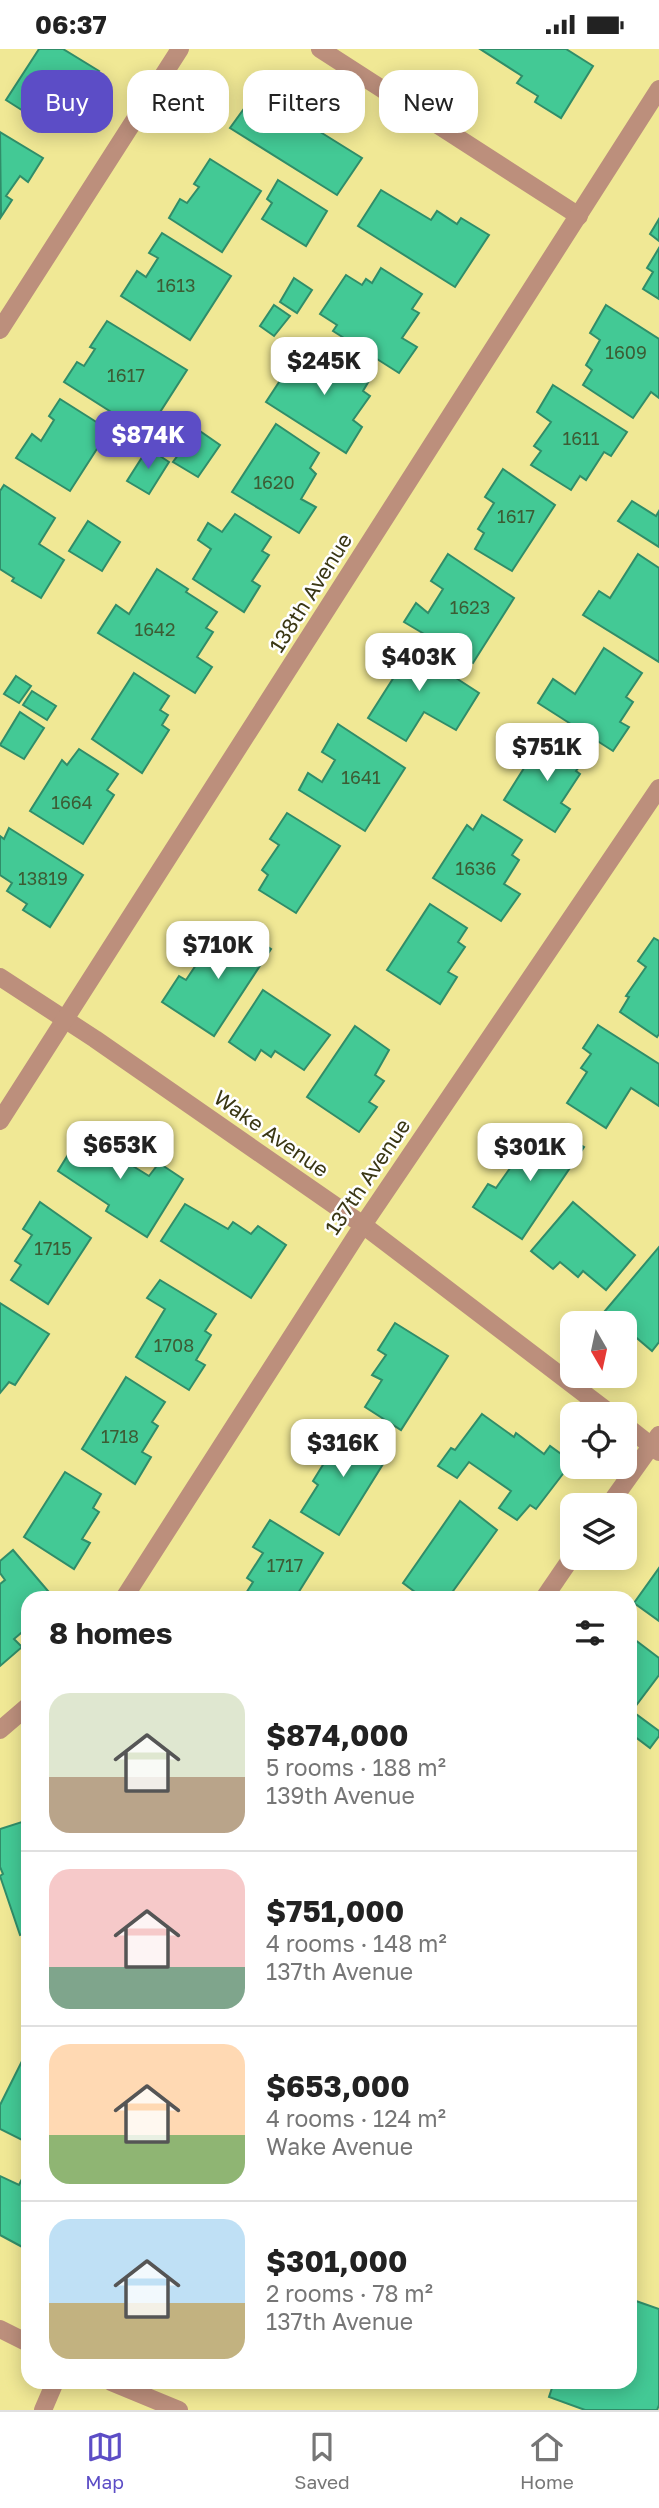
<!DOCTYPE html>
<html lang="en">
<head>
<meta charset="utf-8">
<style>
	:root { --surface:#fff; --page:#f6f6f6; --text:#222; --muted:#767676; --line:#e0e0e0; --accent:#5c4dc6 }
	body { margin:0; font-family:"Golos Text",sans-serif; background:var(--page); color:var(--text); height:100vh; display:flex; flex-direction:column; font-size:26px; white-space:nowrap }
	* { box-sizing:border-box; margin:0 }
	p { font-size:23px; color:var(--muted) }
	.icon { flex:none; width:38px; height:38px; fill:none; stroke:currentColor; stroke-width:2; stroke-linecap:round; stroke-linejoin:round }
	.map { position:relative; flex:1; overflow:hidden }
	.sheet { position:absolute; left:21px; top:1542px; width:616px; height:798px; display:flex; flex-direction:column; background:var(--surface); border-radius:21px; box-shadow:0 4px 18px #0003 }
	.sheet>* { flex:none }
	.banner { position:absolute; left:21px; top:21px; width:618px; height:63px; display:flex; gap:14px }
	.needle { width:46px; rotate:171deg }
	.fabs { position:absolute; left:560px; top:1262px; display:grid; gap:14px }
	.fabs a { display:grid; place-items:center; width:77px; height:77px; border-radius:14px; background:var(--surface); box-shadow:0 4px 18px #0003; font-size:35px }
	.price { position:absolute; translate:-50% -60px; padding:0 16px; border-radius:14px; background:#fff; color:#222; font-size:23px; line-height:46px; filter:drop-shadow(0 2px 4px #0008) }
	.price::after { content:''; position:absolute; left:50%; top:42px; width:21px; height:16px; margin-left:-10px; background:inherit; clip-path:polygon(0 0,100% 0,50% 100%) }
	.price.on { background:var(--accent); color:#fff }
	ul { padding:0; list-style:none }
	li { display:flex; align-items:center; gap:21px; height:175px; padding:0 28px }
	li+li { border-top:2px solid var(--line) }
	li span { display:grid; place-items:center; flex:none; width:196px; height:140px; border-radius:21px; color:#555 }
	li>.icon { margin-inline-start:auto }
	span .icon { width:84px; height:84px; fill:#fffc; stroke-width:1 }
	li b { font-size:30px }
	h2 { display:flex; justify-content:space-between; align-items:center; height:84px; padding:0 28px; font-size:30px }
	.pill { padding:0 24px; border-radius:21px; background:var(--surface); box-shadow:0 4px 18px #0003; font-size:24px; line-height:63px }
	.pill.on { background:var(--accent); color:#fff }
	.status { display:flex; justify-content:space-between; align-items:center; height:49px; padding:0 35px; background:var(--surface); direction:ltr }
	.status svg { height:19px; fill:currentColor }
	.dock { display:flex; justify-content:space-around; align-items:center; height:98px; border-top:2px solid var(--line); background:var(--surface); font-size:19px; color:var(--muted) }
	.dock a { display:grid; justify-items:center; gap:4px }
	.dock .on { color:var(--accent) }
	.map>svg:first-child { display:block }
	.building { fill:#43c995; stroke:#308d69; stroke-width:2 }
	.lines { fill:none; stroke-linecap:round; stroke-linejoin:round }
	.minor { stroke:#bc8f7c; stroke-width:18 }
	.labels { text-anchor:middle; stroke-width:5; stroke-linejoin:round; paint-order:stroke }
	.number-label { font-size:18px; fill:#3c5c34 }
	.street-label { font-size:21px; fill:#3a3714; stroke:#fff }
</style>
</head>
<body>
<div class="status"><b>06:37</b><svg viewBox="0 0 49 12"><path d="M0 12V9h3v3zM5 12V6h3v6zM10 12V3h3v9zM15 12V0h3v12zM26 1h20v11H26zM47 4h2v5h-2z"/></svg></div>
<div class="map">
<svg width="659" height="2361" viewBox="0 0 659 2361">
	<rect width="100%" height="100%" fill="#f0e895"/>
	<g class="building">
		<path d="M39,0H63L99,22L87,41L81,37L70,54L74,56L66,70L59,66L50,79L6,51Z"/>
		<path d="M480,0H566L593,17L561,69L535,53L538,47L517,34L522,27Z"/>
		<path d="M256,43L362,109L337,146L230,79Z"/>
		<path d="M0,83L43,109L28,133L20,127L6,147L12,151L1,168Z"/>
		<path d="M210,110L261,142L222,203L169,169L180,150L187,154L199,138L194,135Z"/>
		<path d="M278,131L327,162L306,197L262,170L272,154L267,150Z"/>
		<path d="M381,141L431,171L437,162L457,175L461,169L489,186L455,238L358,177Z"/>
		<path d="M659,170V192L650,185Z"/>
		<path d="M162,184L231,227L190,291L121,247L137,222L146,228L158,209L149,204Z"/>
		<path d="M659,199V250L643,240L653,223L647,219Z"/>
		<path d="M381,219L422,245L412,260L419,264L402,289L417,298L399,324L333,282L337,276L320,265L346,226L362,236L366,230L372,234Z"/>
		<path d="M294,229L312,241L297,264L280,253Z"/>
		<path d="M274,256L290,267L274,287L260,277Z"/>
		<path d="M606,256L659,290V349L651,343L633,369L583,336L592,321L586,316L600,291L590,284Z"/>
		<path d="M107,272L187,321L146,385L64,333L77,313L84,317L95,300L90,298Z"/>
		<path d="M300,301L327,318L337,302L373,325L363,342L370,347L353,371L362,378L346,404L266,353Z"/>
		<path d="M553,336L627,383L611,407L604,403L586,431L580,427L571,441L531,416L541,402L534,397L551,373L537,363Z"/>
		<path d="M60,350L109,381L70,442L16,409L32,385L41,392L54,371L49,367Z"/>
		<path d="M276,375L319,404L310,419L316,425L301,450L316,458L299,484L232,443Z"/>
		<path d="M197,380L220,396L198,428L173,413Z"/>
		<path d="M148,399L169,413L149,445L127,432Z"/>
		<path d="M503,420L555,456L512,522L475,500L484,484L478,480L494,454L485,448Z"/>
		<path d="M4,436L55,469L39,495L64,511L41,549L12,532L14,529L0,520V442Z"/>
		<path d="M632,452L656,467L659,462V498L618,472Z"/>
		<path d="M235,465L271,488L262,502L269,506L252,532L260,537L244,563L193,530L211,500L198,491L208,474L222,483Z"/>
		<path d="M88,472L120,493L102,522L69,502Z"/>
		<path d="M448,505L514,549L473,614L404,573L416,554L428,564L443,540L431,532Z"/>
		<path d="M638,505L659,519V613L583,566L599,542L610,549Z"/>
		<path d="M157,520L188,540L186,543L217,563L206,579L213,583L197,608L212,618L195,644L98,584L116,556L129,565Z"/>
		<path d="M396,590L479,644L456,681L424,663L406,692L368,669L394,628L379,617Z"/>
		<path d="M604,599L642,624L626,648L633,653L620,673L629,678L613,702L538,654L553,630L575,645Z"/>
		<path d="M134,624L169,647L160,661L168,666L162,676L169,681L142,724L92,690Z"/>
		<path d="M16,627L31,637L19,654L4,645Z"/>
		<path d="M32,642L56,657L47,671L23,656Z"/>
		<path d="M20,663L44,679L24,710L0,696Z"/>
		<path d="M338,675L405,719L365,782L299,741L308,724L322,733L335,711L322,703Z"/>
		<path d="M546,684L586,709L576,722L580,725L561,754L570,760L555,783L504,751Z"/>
		<path d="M79,700L118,725L107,741L114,746L83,795L30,762L62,711L67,716Z"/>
		<path d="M287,764L340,797L296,864L259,841L268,826L262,821L279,796L270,790Z"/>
		<path d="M482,766L522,791L512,806L519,811L504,835L520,845L501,872L433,829L467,776L473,781Z"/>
		<path d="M9,779L83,826L50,878L23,861L27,855L7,842L12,834L0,826V787L4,790Z"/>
		<path d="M430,855L467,879L458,893L465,898L448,923L457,928L440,955L387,921Z"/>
		<path d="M232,874L271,900L214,987L162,953L179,927L186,931L200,910L207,915L224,892L221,889Z"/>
		<path d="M654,889L659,892V985L657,988L620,963L629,948L626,947L646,918L638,912Z"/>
		<path d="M263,941L330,986L304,1021L275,1002L271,1008L261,1001L255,1011L229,993Z"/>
		<path d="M598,976L659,1015V1057L631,1039L606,1079L567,1054L587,1023L581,1019L591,1005L583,999Z"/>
		<path d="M355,977L389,1001L375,1026L384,1032L369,1053L377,1058L359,1083L307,1048Z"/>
		<path d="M550,1077L584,1098L522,1190L473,1158L488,1135L496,1139L527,1095L534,1100Z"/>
		<path d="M85,1078L133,1107L128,1114L149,1127L159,1114L183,1130L147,1188L106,1162L109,1156L58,1122Z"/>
		<path d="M40,1153L91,1189L48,1255L11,1231L21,1216L15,1212L32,1186L23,1180Z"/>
		<path d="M573,1153L635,1206L606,1241L583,1222L578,1228L560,1213L553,1220L531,1202Z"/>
		<path d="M185,1155L228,1180L233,1173L251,1185L258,1177L286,1196L251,1249L161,1192Z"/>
		<path d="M659,1198V1293L652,1302L625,1279V1274H619L605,1262Z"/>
		<path d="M160,1231L216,1265L205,1282L211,1286L196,1311L205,1316L189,1341L136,1308L165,1260L147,1249Z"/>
		<path d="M0,1254L49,1285L15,1336L9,1333L0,1344Z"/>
		<path d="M395,1274L448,1307L401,1381L365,1358L382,1331L372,1326L386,1306L378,1301Z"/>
		<path d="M126,1328L165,1353L152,1373L158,1377L142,1403L151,1408L135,1435L82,1400Z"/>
		<path d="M482,1365L514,1388L516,1384L544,1405L550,1397L572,1413L536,1460L530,1456L517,1471L499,1459L511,1442L469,1413L457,1429L438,1417L451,1399L455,1401Z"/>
		<path d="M338,1374L388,1407L339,1486L301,1463L318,1436L313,1432L329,1406L321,1400Z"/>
		<path d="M65,1423L101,1445L93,1459L99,1463L82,1490L90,1494L74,1520L24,1488Z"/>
		<path d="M460,1452L497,1481L448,1549H423L403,1534Z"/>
		<path d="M270,1471L323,1504L295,1549H243L253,1533L247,1529L263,1504L253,1498Z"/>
		<path d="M13,1501L54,1549H28V1578L14,1590L22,1598L0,1617V1535L5,1531L0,1524V1512Z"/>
		<path d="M659,1519V1572L634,1554Z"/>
		<path d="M630,1587L659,1609V1626L632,1662L659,1682V1687L650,1699L630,1684Z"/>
		<path d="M28,1771V1883L20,1886L0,1827L3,1825L0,1818V1780Z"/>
		<path d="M24,2008L28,2010V2094L0,2080V2056Z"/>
		<path d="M28,2118V2195L26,2200L0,2186V2127L19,2136Z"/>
		<path d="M636,2252L659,2260V2356L657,2361H585L549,2348L554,2333H630V2267Z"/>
	</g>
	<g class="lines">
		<g class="minor">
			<path d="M320,0L579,167"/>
			<path d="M0,281L180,0"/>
			<path d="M0,928L95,990L363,1176L611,1365"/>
			<path d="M0,1072L659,40"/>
			<path d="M625,1376L659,1403"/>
			<path d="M609,1456L659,1386"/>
			<path d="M124,1549L363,1176L659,739"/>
			<path d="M544,1549L572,1508"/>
			<path d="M0,1681L28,1657"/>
			<path d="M0,2280L28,2294"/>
			<path d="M111,2333L179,2361"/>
			<path d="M43,2361L55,2333"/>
		</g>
	</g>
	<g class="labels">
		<g class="number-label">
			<text x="176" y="243">1613</text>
			<text x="626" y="310">1609</text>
			<text x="126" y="333">1617</text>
			<text x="581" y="396">1611</text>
			<text x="274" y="440">1620</text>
			<text x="516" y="474">1617</text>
			<text x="470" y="565">1623</text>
			<text x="155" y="587">1642</text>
			<text x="361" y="735">1641</text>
			<text x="72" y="760">1664</text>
			<text x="476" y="826">1636</text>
			<text x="43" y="836">13819</text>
			<text x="53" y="1206">1715</text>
			<text x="174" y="1303">1708</text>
			<text x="120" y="1394">1718</text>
			<text x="285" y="1523">1717</text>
		</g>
		<g class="street-label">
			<text transform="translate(311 544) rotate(-58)" y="7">138th Avenue</text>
			<text transform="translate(271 1085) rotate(35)" y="7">Wake Avenue</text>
			<text transform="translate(368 1128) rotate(-56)" y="7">137th Avenue</text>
		</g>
	</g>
</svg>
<div class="fabs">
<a><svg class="needle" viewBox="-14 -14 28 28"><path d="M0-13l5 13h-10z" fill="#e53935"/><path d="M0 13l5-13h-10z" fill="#767676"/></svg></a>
<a><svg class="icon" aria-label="locate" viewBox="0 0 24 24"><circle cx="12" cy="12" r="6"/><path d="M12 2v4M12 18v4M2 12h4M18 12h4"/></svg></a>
<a><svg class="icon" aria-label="layers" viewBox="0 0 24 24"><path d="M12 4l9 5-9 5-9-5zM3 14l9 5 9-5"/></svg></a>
</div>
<b class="price" style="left:324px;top:348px">$245K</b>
<b class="price on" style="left:148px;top:422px">$874K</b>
<b class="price" style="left:419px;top:644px">$403K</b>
<b class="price" style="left:547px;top:734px">$751K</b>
<b class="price" style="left:218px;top:932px">$710K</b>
<b class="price" style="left:120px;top:1132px">$653K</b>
<b class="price" style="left:530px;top:1134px">$301K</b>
<b class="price" style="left:343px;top:1430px">$316K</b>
<div class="banner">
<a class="pill on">Buy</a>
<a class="pill">Rent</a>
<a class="pill">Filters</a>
<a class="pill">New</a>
</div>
<section class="sheet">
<h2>8 homes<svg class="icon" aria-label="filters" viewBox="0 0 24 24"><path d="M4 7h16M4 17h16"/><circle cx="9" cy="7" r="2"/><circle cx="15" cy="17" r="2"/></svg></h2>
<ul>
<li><span style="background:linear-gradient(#dfe7d0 60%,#b9a48a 0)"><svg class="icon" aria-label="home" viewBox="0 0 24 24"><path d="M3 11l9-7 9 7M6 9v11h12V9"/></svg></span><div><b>$874,000</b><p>5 rooms · 188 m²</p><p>139th Avenue</p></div></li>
<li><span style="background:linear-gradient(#f6c9c9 70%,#7fa58c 0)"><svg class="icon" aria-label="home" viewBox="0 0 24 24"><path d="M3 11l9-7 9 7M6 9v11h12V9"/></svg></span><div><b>$751,000</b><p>4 rooms · 148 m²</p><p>137th Avenue</p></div></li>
<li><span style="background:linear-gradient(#ffd9b3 65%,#8fb573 0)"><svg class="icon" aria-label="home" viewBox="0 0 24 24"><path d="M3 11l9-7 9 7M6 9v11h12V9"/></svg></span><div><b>$653,000</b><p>4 rooms · 124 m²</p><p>Wake Avenue</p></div></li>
<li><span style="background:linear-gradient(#bfe0f5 60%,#c2b280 0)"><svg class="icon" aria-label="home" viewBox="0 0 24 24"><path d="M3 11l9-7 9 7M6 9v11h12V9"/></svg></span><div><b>$301,000</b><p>2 rooms · 78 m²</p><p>137th Avenue</p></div></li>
</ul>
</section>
</div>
<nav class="dock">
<a class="on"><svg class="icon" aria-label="map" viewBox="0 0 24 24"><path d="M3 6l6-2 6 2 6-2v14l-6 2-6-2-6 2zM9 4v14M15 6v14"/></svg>Map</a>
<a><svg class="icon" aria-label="saved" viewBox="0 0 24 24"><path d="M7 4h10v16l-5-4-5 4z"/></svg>Saved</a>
<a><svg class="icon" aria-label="home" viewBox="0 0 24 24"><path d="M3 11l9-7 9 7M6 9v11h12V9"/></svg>Home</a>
</nav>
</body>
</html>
